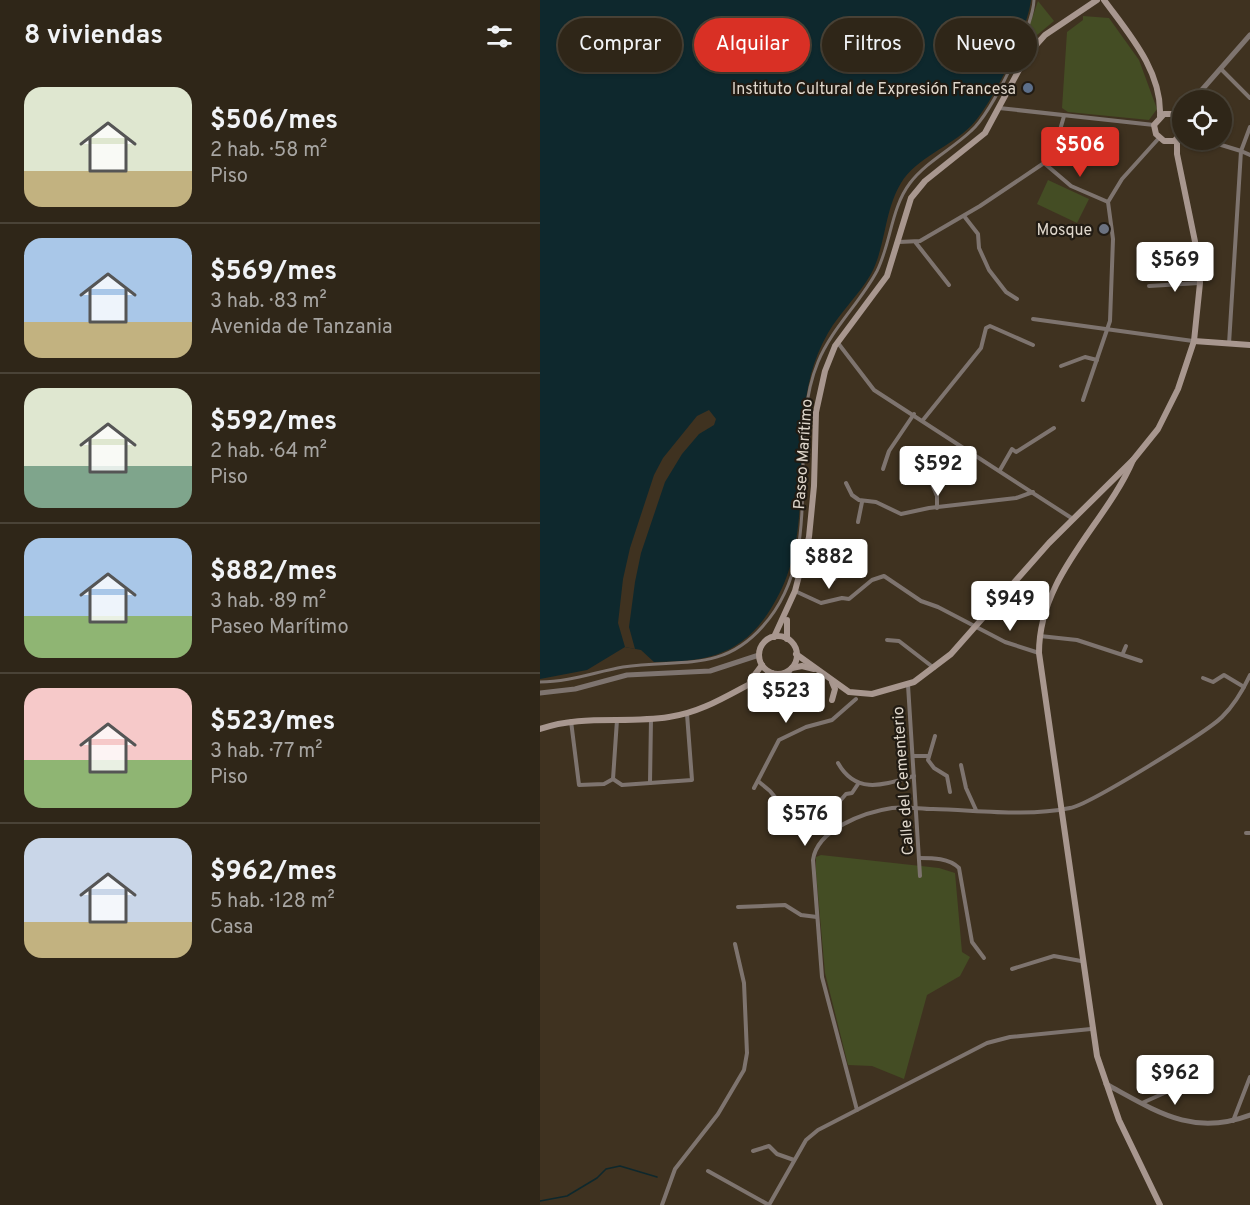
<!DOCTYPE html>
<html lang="es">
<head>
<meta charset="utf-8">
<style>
	:root { --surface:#2f2618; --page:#372e21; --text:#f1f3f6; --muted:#a7a5a2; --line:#4a4337; --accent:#d93025 }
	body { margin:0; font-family:Overpass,sans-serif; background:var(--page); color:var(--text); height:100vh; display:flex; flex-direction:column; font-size:22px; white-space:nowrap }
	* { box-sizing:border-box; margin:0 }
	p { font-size:20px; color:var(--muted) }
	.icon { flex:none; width:33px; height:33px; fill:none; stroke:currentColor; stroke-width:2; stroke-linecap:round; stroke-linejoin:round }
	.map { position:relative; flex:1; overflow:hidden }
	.drawer { display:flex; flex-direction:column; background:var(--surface); width:540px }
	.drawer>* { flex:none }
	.banner { position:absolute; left:18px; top:18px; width:570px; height:54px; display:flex; gap:12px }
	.controls { position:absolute; left:632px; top:90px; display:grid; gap:12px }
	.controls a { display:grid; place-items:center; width:60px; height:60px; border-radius:50%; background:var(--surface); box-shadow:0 2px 4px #0004,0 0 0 2px var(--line); font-size:30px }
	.price { position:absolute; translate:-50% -51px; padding:0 14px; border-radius:6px; background:#fff; color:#222; font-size:20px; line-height:39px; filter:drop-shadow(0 2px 3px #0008) }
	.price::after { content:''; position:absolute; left:50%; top:36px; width:18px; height:14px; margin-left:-9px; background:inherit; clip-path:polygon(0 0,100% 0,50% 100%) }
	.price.current { background:var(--accent); color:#fff }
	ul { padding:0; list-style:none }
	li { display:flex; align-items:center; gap:18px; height:150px; padding:0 24px }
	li+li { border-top:2px solid var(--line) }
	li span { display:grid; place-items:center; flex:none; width:168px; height:120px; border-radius:18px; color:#555 }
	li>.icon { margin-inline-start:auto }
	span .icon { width:72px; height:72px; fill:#fffc; stroke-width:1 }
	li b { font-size:26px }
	h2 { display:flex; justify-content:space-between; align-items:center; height:72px; padding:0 24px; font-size:26px }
	.tag { padding:0 21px; border-radius:27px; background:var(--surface); box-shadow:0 2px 4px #0004,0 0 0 2px var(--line); font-size:21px; line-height:54px }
	.tag.current { background:var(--accent); color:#fff }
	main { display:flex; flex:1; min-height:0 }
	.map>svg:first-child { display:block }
	.green { fill:#444d24 }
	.water { fill:#0e282d }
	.pier { fill:#3f3220 }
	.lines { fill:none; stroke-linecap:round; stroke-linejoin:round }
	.stream { stroke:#0e282d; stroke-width:1.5 }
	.pedestrian { stroke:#7e746f; stroke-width:3 }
	.minor { stroke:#7e746f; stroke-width:4 }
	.tertiary { stroke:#7e746f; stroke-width:5 }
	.secondary { stroke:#a8978f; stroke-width:6 }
	.service-dot { fill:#5c6f8a; stroke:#211b13; stroke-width:2 }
	.worship-dot { fill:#6b7280; stroke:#211b13; stroke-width:2 }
	.labels { text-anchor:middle; stroke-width:4.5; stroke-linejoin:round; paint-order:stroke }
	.poi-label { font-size:16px; fill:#dfd7cc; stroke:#211b13; text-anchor:end }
	.street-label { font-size:16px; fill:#dfd7cc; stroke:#211b13 }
</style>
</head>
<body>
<main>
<section class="drawer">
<h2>8 viviendas<svg class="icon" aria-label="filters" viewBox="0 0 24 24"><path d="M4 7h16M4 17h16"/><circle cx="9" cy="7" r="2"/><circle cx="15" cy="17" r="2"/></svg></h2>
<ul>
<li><span style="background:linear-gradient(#dfe7d0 70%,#c2b280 0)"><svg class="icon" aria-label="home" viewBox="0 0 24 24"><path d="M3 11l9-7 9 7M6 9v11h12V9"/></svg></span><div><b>$506/mes</b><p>2 hab. · 58 m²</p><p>Piso</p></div></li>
<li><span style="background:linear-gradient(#a9c7e8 70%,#c2b280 0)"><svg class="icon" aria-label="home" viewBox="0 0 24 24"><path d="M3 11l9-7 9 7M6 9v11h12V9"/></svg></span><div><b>$569/mes</b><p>3 hab. · 83 m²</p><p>Avenida de Tanzania</p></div></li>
<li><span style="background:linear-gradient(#dfe7d0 65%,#7fa58c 0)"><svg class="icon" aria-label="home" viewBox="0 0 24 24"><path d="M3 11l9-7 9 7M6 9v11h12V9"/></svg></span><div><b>$592/mes</b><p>2 hab. · 64 m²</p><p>Piso</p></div></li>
<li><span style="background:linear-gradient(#a9c7e8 65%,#8fb573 0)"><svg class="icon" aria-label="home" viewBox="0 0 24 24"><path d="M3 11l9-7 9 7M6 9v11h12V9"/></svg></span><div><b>$882/mes</b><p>3 hab. · 89 m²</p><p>Paseo Marítimo</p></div></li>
<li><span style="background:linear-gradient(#f6c9c9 60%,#8fb573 0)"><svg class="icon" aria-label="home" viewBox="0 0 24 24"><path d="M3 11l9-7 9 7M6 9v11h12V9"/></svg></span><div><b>$523/mes</b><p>3 hab. · 77 m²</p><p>Piso</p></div></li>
<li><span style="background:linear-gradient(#c9d6e8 70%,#c2b280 0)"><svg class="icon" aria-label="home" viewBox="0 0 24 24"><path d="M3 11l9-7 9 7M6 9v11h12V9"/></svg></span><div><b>$962/mes</b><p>5 hab. · 128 m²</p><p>Casa</p></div></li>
</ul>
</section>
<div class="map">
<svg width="710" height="1205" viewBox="0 0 710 1205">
	<rect width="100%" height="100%" fill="#3f3220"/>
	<g class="green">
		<path d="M498,1L514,21L485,45L483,44Z"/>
		<path d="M543,16L569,18L599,60L617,109L609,120L528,112L522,108L527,32L543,20Z"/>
		<path d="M508,180L549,199L537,223L497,204Z"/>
		<path d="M281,855L399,868L415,873L422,952L430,957L420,976L387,995L364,1079L332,1066L308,1065L285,973L276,872V857Z"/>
	</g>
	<path class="water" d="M0,0H491C487,32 453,103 431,126C410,147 376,158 361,183C344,211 346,246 331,274C319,295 300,312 288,333C239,417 284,522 233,605C204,655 168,662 114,662L101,650L85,647L47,670L0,679Z"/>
	<path class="pier" d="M169,410L176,419L174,425L159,434L142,454L125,482L101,553L95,582L89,627L95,649L85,647L78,623L83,579L90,548L114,475L123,458L157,416Z"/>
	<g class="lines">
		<path class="stream" d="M0,1201L27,1196L57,1178L66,1169L80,1166L117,1177"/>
		<path class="pedestrian" d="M0,682C29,682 55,672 83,667C138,658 181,674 223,626C289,552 244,444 278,362C292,328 320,303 337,271C351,243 351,208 370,183C386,162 412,149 431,131C452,113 493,27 494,0"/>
		<g class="minor">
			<path d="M681,69L710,98"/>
			<path d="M459,108L614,125"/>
			<path d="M710,127L701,151L710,155"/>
			<path d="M665,140L701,151L689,344"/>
			<path d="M504,163L531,186L568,202"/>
			<path d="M424,216L438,234L439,248L449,270L466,292L477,299"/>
			<path d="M359,242L380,241L440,206L504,163L516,144L524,116"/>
			<path d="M376,243L409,285"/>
			<path d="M609,286L659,283"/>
			<path d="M493,319L653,341"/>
			<path d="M298,343L334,390L533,519"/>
			<path d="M521,366L545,357L557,360"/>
			<path d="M543,400L570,321L573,239L568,202L582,179L619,138"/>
			<path d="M383,420L441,348L446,328L450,326L493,345"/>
			<path d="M343,469L349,451L374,414"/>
			<path d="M460,470L472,449L476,452L514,428"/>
			<path d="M390,479L397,496V508"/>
			<path d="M306,483L312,495L319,500L336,502L361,514L389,508L476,498L493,492"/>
			<path d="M318,522L322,502"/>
			<path d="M261,570L294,579L307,566"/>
			<path d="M255,591L281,603L302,598L309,599L332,580L344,576L381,601L398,607L465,642L499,653"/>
			<path d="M500,636L537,640L601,661"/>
			<path d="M347,640L359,641L394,668"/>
			<path d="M583,653L586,646"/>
			<path d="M237,674L249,687"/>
			<path d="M663,678L673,682L684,675L704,687"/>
			<path d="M368,685L380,876"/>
			<path d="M249,686L250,670"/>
			<path d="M31,721L39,785L64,784L73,779"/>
			<path d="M395,736L388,760L394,768L407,776L410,792"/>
			<path d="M373,756H388"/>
			<path d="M298,763C316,795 343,785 374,776"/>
			<path d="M421,765L426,788L436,810"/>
			<path d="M73,779L82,785L152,780L147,714"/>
			<path d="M73,779L77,720"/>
			<path d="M218,781L230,791L244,808"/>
			<path d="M110,783L111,719"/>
			<path d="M214,788L239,740L266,727L292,720L316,699"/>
			<path d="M293,809L306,794L312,793L318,784"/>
			<path d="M706,833H710"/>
			<path d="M379,858C393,858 409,858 419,868L432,942L444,958"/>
			<path d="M198,907L245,905L261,915L277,917"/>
			<path d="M472,969L514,956L541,961"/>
			<path d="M602,1103L640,1086L663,1083"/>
			<path d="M317,1110L282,977L273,860C277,829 325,812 352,808C365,806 380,809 393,809C437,810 487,817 530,808C549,805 668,731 682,717C694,705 703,690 710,675"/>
			<path d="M693,1121L710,1077"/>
			<path d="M213,1151L229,1146L237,1154L254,1160"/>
			<path d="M168,1171L229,1205"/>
			<path d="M122,1205L135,1169L178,1114L204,1070L207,1053L204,983L195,944"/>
			<path d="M229,1205L266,1140L278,1130L447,1043L470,1037L551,1029"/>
		</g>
		<g class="tertiary">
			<path d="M653,100L710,35"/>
			<path d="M0,693L35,689L87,675L170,671L219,655"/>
			<path d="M566,1084C616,1111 652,1137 710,1115"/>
		</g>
		<g class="secondary">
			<path d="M564,0C589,34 622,71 620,116"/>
			<path d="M642,121L636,114H624L614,125L616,134L624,141H634L642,134"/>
			<path d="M654,341L710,345"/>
			<path d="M593,460C566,524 499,575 499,653L557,1056L579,1120L620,1205"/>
			<path d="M247,620V639"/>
			<circle cx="238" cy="655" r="19"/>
			<path d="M234,637L255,591L269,537L274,486L276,412L285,371L295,346L347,276L371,198L385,181L445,133L487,55L505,35L557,0"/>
			<path d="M256,654L309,692L332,694L374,682L411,654L509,543L593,460L618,429L638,389L654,341L660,283L659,261L637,154V139"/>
			<path d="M252,668L262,666L274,669"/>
			<path d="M210,681L222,665"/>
			<path d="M292,682L295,689L292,700"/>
			<path d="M0,729C42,714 86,724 129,717C167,712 198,688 232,673"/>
		</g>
	</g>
	<circle class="service-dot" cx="488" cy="88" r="6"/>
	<circle class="worship-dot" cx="564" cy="229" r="6"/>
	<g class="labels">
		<g class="poi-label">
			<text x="476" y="94">Instituto Cultural de Expresión Francesa</text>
			<text x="552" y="235">Mosque</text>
		</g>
		<g class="street-label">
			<text transform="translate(262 454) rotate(-86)" y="6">Paseo Marítimo</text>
			<text transform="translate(362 781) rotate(-94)" y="6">Calle del Cementerio</text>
		</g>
	</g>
</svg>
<div class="controls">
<a><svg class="icon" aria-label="locate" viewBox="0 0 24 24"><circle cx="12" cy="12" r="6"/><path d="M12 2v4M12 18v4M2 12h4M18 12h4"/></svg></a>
</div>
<b class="price current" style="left:540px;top:178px">$506</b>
<b class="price" style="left:635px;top:293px">$569</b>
<b class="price" style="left:398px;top:497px">$592</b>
<b class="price" style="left:289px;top:590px">$882</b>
<b class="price" style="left:470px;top:632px">$949</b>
<b class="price" style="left:246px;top:724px">$523</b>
<b class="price" style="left:265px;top:847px">$576</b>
<b class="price" style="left:635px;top:1106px">$962</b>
<div class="banner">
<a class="tag">Comprar</a>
<a class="tag current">Alquilar</a>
<a class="tag">Filtros</a>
<a class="tag">Nuevo</a>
</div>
</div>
</main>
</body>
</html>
